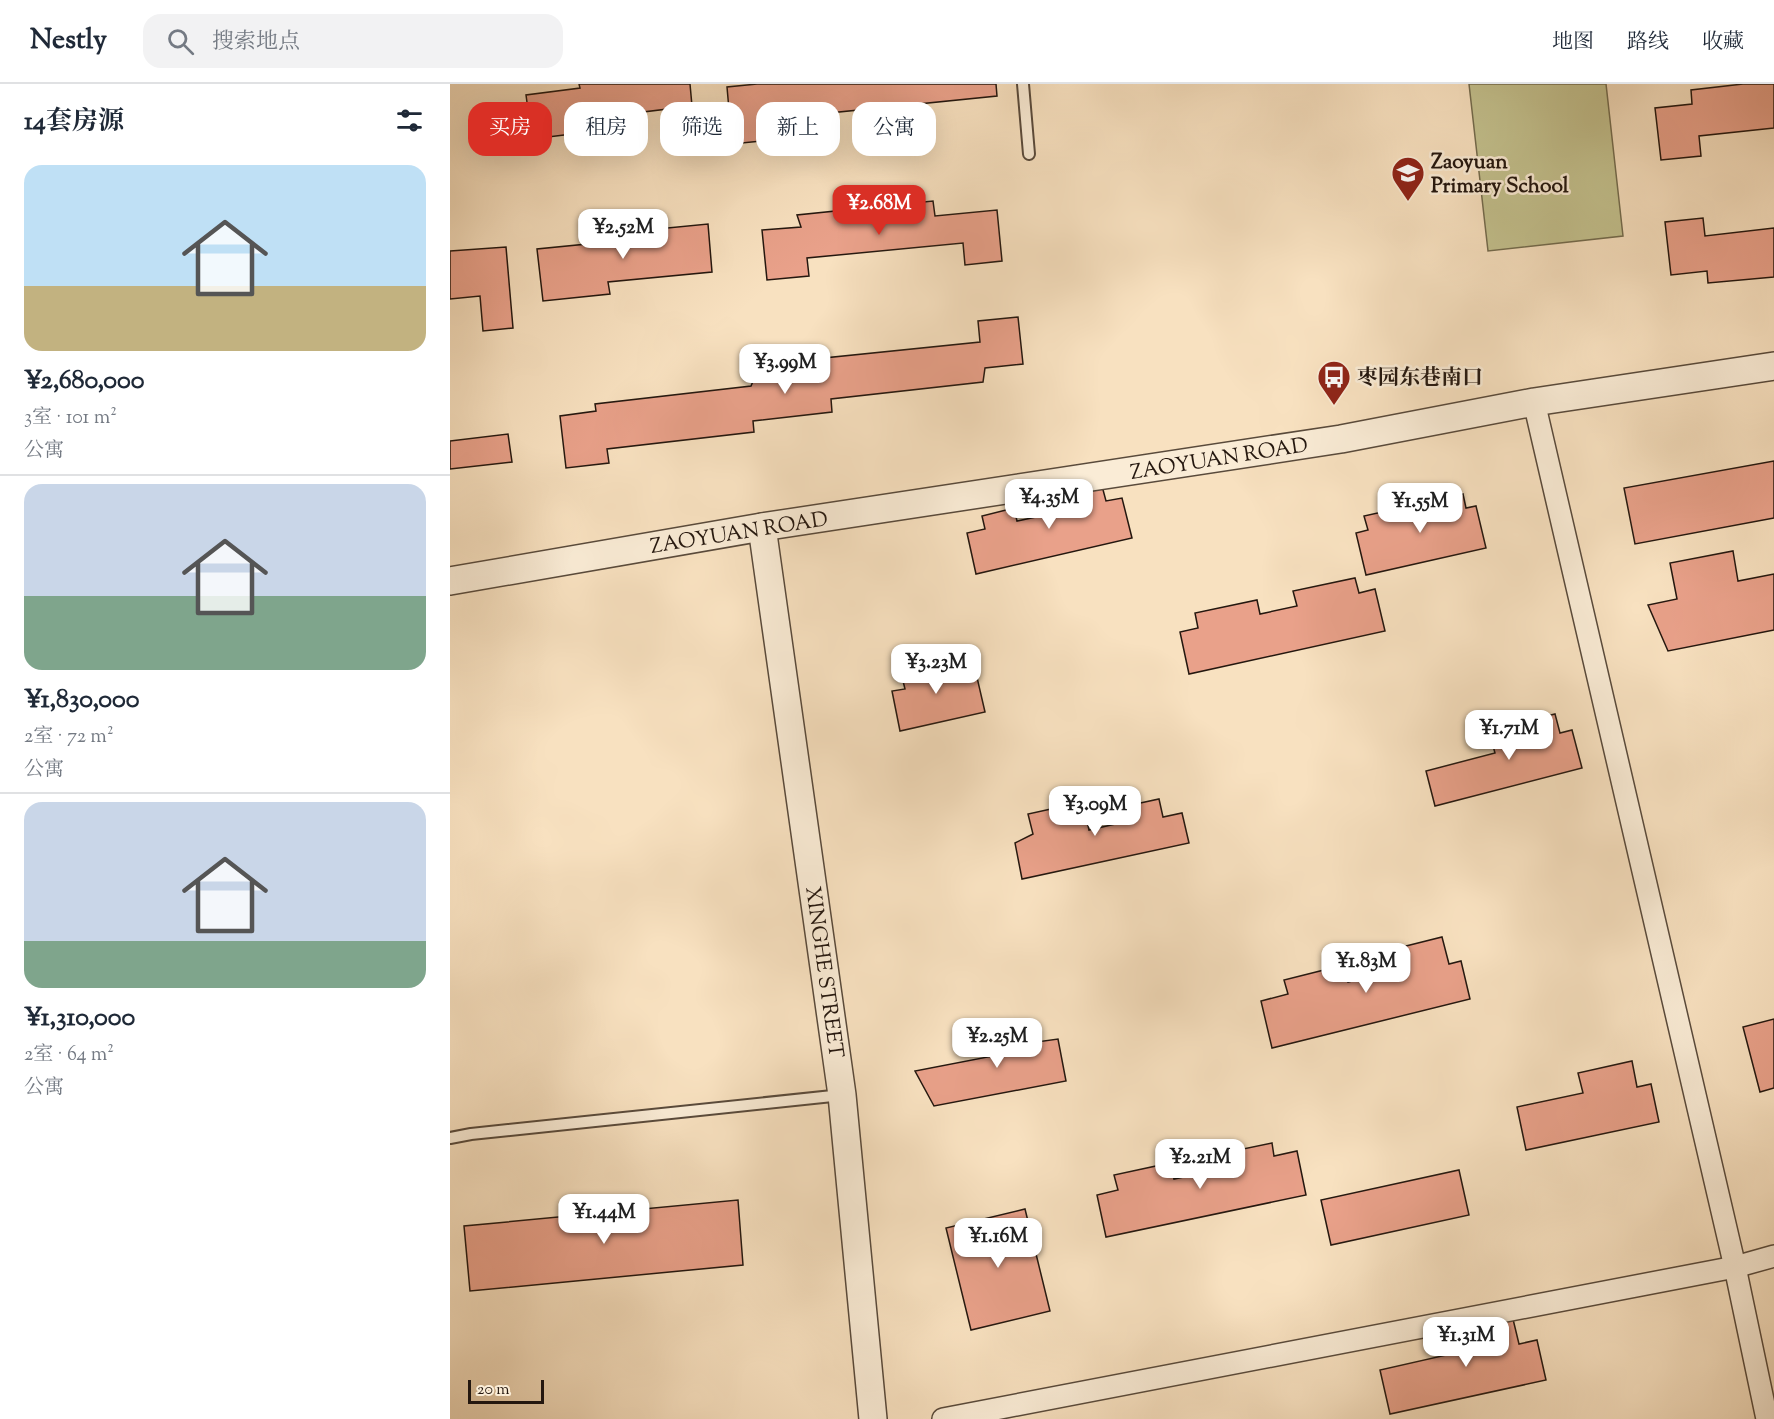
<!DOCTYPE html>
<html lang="zh">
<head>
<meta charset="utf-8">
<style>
	:root { --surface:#fff; --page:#f2f2f3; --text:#1f2937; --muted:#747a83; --line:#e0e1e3; --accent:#d93025 }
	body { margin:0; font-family:"Sorts Mill Goudy","Noto Serif SC",serif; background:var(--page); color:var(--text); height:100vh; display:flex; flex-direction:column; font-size:22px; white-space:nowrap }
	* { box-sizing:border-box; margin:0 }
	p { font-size:20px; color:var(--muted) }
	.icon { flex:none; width:33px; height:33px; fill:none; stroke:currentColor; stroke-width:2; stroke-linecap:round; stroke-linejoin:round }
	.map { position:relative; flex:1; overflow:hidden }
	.details { display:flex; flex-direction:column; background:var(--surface); width:450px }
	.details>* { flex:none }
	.guide { position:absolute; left:18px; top:18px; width:570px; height:54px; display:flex; gap:12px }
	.scale { position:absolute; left:18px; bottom:15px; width:76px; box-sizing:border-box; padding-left:6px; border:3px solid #24170f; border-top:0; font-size:16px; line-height:21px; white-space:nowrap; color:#24170f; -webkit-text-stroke:4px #faecd6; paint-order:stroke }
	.price { position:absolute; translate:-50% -51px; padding:0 14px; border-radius:12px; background:#fff; color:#222; font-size:20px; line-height:39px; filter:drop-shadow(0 2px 3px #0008) }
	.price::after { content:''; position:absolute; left:50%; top:36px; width:18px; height:14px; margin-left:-9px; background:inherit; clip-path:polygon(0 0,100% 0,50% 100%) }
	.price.on { background:var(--accent); color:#fff }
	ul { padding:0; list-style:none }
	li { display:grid; align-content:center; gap:12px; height:318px; padding:0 24px }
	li+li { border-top:2px solid var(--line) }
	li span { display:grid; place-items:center; height:186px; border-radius:18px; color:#555 }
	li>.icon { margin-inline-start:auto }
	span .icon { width:108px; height:108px; fill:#fffc; stroke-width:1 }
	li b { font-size:26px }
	h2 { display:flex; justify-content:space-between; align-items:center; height:72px; padding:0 24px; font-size:26px }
	.pill { padding:0 21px; border-radius:18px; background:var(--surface); box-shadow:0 6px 24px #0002; font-size:21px; line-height:54px }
	.pill.on { background:var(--accent); color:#fff }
	header { display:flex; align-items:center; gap:36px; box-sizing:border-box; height:84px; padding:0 30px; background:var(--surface); border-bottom:2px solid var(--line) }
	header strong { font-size:28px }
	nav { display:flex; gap:33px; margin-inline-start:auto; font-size:21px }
	.search { width:420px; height:54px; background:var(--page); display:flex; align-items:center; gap:15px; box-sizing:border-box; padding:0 21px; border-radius:18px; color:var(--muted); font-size:22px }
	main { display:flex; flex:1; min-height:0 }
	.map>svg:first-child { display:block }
	.pitch { fill:#c3c18e; stroke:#746c4e; stroke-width:1.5 }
	.building { fill:#e9a18a; stroke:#24170f; stroke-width:1.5 }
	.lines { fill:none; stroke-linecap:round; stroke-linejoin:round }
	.service-casing { stroke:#594a3b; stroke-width:14 }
	.minor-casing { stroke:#594a3b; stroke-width:24 }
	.tertiary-casing { stroke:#594a3b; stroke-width:30 }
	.service { stroke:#faecd6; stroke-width:10 }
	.minor { stroke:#faecd6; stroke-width:21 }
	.tertiary { stroke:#faecd6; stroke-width:27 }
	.labels { text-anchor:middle; stroke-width:5; stroke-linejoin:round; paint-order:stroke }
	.poi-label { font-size:21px; font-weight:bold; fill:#24170f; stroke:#faecd6; text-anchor:start }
	.street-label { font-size:21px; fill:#24170f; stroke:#faecd6 }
</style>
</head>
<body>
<header>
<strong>Nestly</strong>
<div class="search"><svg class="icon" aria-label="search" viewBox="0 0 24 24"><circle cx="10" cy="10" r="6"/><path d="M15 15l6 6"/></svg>搜索地点</div>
<nav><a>地图</a><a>路线</a><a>收藏</a></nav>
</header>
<main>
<section class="details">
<h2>14套房源<svg class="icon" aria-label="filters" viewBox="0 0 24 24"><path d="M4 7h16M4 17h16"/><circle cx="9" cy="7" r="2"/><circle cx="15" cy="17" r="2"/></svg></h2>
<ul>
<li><span style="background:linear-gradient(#bfe0f5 65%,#c2b280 0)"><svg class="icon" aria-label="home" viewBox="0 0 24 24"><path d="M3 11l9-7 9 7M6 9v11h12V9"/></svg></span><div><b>¥2,680,000</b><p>3室 · 101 m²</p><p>公寓</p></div></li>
<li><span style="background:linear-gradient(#c9d6e8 60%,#7fa58c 0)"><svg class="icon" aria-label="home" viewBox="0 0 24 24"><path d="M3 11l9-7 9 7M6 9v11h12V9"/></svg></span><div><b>¥1,830,000</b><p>2室 · 72 m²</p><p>公寓</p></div></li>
<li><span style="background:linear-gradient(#c9d6e8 75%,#7fa58c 0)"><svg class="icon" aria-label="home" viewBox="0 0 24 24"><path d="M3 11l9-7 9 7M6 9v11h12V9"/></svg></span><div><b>¥1,310,000</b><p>2室 · 64 m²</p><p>公寓</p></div></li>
</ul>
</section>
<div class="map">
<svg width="1324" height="1335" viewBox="0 0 1324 1335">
	<rect width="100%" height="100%" fill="#f8e1c0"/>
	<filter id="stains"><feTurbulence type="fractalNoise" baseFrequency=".00333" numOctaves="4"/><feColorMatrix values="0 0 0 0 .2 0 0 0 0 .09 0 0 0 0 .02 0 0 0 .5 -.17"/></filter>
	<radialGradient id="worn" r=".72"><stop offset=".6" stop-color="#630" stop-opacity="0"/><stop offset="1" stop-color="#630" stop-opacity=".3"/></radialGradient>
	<path class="pitch" d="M1019,0H1156L1173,152L1038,167Z"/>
	<g class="building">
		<path d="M129,0H240L242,22L136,35L138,48L82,55L76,11L130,4Z"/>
		<path d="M307,0H546L547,12L330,34L332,55L282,60L277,3Z"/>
		<path d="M1293,0H1324V44L1249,52L1251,72L1211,76L1205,24L1242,20L1241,6Z"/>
		<path d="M483,117L485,132L547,126L552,177L515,181L513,159L357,174L359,192L317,196L312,146L351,143L347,131Z"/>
		<path d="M1253,134L1255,152L1324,144V193L1258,199L1257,187L1221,191L1215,138Z"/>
		<path d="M258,140L262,188L158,198L160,210L93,217L87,165L147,159L146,151Z"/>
		<path d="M56,163L63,244L33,247L30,212L0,215V167Z"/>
		<path d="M568,233L573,280L535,284L533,298L381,315L382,328L303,337L304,348L157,365L159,379L116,384L110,332L146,327L145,320L301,302L306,290L375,282L374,274L530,258L528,237Z"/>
		<path d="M58,350L62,378L0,385V357Z"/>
		<path d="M1324,377V434L1185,460L1174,404Z"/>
		<path d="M652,402L656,417L672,414L682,454L526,490L517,449L535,445L532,432L564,424L567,437L591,432L587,416Z"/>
		<path d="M1013,410L1016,424L1026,422L1036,464L916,491L906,449L918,446L914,432Z"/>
		<path d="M1283,467L1288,497L1324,490V546L1218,567L1198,521L1227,515L1220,479Z"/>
		<path d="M905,494L909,509L925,505L935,547L739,590L730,548L748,544L745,529L807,516L810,530L847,522L843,507Z"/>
		<path d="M505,573L509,592L526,589L535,628L450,647L442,607L455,605L450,585Z"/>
		<path d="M1105,630L1110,649L1122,646L1132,684L985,722L976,687L1045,669L1039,647Z"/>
		<path d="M709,715L713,733L732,729L739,759L572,795L565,759L583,750L578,730L633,718L639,746L670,739L667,724Z"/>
		<path d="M992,853L999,880L1011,877L1020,915L822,964L811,917L838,910L834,896L894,881L898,898L925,891L920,871Z"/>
		<path d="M1324,935V1004L1310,1008L1293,943Z"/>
		<path d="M584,943L587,958L608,955L616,997L484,1022L465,987L543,972L539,951Z"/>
		<path d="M1182,977L1187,1003L1201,1000L1209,1038L1076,1066L1067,1023L1133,1009L1128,989Z"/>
		<path d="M822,1059L824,1072L847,1067L856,1111L656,1153L647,1111L668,1106L664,1091L720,1079L724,1095L767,1086L764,1071Z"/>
		<path d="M1009,1086L1019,1131L881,1161L871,1116Z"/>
		<path d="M288,1116L293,1181L20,1207L14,1142Z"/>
		<path d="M575,1125L600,1227L521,1246L496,1144Z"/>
		<path d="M1062,1231L1069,1260L1087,1256L1096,1296L940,1330L930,1286L1001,1270L1002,1245Z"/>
	</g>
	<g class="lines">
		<defs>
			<g id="service">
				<path d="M573,0L579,70"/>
				<path d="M0,1054L21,1050L392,1011"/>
			</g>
			<g id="minor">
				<path d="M1084,318L1285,1183L1317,1335"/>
				<path d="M493,1335L1285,1183L1324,1172"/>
			</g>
			<g id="tertiary">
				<path d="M312,443L392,1011L423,1335"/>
				<path d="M0,497L312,443L891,355L1084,318L1324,282"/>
			</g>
		</defs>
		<use href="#service" class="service-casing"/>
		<use href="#minor" class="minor-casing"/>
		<use href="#tertiary" class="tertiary-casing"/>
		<use href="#service" class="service"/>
		<use href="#minor" class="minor"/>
		<use href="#tertiary" class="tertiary"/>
	</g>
	<defs>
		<symbol id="school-pin" viewBox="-11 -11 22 30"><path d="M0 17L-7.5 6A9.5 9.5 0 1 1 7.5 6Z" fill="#8f2418" stroke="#faecd6"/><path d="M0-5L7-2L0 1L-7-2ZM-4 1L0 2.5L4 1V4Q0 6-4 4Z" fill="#fff"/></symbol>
		<symbol id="bus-pin" viewBox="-11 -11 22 30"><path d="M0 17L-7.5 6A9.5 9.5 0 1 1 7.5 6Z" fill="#8f2418" stroke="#faecd6"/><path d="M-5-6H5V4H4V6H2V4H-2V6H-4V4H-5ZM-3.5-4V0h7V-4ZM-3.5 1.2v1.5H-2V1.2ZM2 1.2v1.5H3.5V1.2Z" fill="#fff"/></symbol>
	</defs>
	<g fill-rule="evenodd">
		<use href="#school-pin" x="939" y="70" width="38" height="52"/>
		<use href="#bus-pin" x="865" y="274" width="38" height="52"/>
	</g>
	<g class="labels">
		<g class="poi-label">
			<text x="981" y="84">Zaoyuan<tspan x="981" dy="24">Primary School</tspan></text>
			<text x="907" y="300">枣园东巷南口</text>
		</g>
		<g class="street-label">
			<text transform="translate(769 374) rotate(-9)" y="7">ZAOYUAN ROAD</text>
			<text transform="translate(289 448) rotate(-9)" y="7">ZAOYUAN ROAD</text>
			<text transform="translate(375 888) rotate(82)" y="7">XINGHE STREET</text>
		</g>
	</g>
	<rect width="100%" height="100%" filter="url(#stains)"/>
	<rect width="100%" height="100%" fill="url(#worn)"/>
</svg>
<div class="scale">20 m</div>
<b class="price on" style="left:429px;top:152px">¥2.68M</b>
<b class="price" style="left:173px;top:176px">¥2.52M</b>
<b class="price" style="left:335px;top:311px">¥3.99M</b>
<b class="price" style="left:599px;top:446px">¥4.35M</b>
<b class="price" style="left:970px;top:450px">¥1.55M</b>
<b class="price" style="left:486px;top:611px">¥3.23M</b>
<b class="price" style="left:1059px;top:677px">¥1.71M</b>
<b class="price" style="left:645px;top:753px">¥3.09M</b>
<b class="price" style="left:916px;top:910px">¥1.83M</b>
<b class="price" style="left:547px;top:985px">¥2.25M</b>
<b class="price" style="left:750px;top:1106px">¥2.21M</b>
<b class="price" style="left:154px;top:1161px">¥1.44M</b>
<b class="price" style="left:548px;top:1185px">¥1.16M</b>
<b class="price" style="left:1016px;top:1284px">¥1.31M</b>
<div class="guide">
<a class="pill on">买房</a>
<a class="pill">租房</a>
<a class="pill">筛选</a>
<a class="pill">新上</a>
<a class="pill">公寓</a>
</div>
</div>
</main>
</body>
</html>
